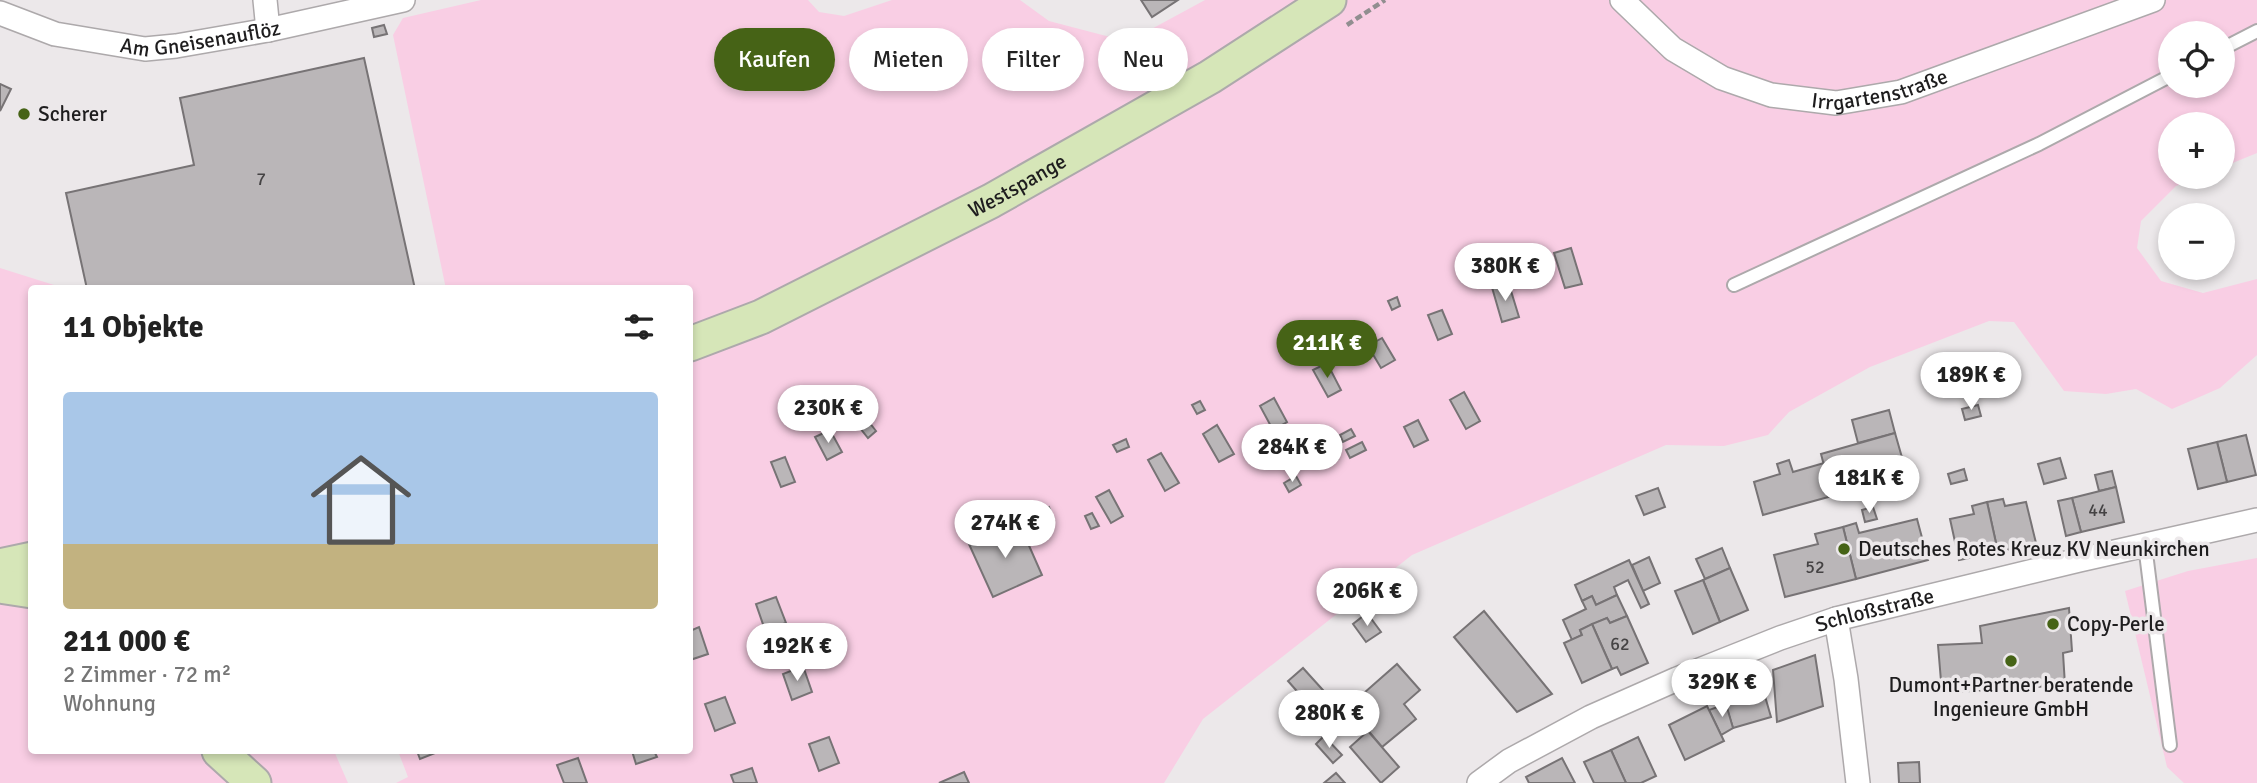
<!DOCTYPE html>
<html lang="de">
<head>
<meta charset="utf-8">
<style>
	:root { --surface:#fff; --page:#f2f2f2; --text:#222; --muted:#767676; --line:#e0e0e0; --accent:#466316 }
	body { margin:0; font-family:Signika,sans-serif; background:var(--page); color:var(--text); height:100vh; display:flex; flex-direction:column; font-size:26px; white-space:nowrap }
	* { box-sizing:border-box; margin:0 }
	p { font-size:23px; color:var(--muted) }
	.icon { flex:none; width:38px; height:38px; fill:none; stroke:currentColor; stroke-width:2; stroke-linecap:round; stroke-linejoin:round }
	.map { position:relative; flex:1; overflow:hidden }
	.sheet { position:absolute; left:28px; top:285px; width:665px; height:469px; display:flex; flex-direction:column; background:var(--surface); border-radius:7px; box-shadow:0 4px 10px #0003 }
	.sheet>* { flex:none }
	.banner { position:absolute; left:714px; top:28px; width:665px; height:63px; display:flex; gap:14px }
	.fabs { position:absolute; left:2158px; top:21px; display:grid; gap:14px }
	.fabs a { display:grid; place-items:center; width:77px; height:77px; border-radius:50%; background:var(--surface); box-shadow:0 4px 10px #0003; font-size:35px }
	.price { position:absolute; translate:-50% -60px; padding:0 16px; border-radius:24px; background:#fff; color:#222; font-size:23px; line-height:46px; filter:drop-shadow(0 2px 4px #0008) }
	.price::after { content:''; position:absolute; left:50%; top:42px; width:21px; height:16px; margin-left:-10px; background:inherit; clip-path:polygon(0 0,100% 0,50% 100%) }
	.price.active { background:var(--accent); color:#fff }
	ul { padding:0; list-style:none }
	li { display:grid; align-content:center; gap:14px; height:371px; padding:0 35px }
	li+li { border-top:2px solid var(--line) }
	li span { display:grid; place-items:center; height:217px; border-radius:7px; color:#555 }
	li>.icon { margin-inline-start:auto }
	span .icon { width:126px; height:126px; fill:#fffc; stroke-width:1 }
	li b { font-size:30px }
	h2 { display:flex; justify-content:space-between; align-items:center; height:84px; padding:0 35px; font-size:30px }
	.chip { padding:0 24px; border-radius:32px; background:var(--surface); box-shadow:0 4px 10px #0003; font-size:24px; line-height:63px }
	.chip.active { background:var(--accent); color:#fff }
	.map>svg:first-child { display:block }
	.green { fill:#f9cee4; fill-rule:evenodd }
	.building { fill:#bab6b8; stroke:#777375; stroke-width:2 }
	.lines { fill:none; stroke-linecap:round; stroke-linejoin:round }
	.lane-casing { stroke:#ada9ab; stroke-width:16 }
	.street-casing { stroke:#ada9ab; stroke-width:26 }
	.secondary-casing { stroke:#ada9ab; stroke-width:37 }
	.path { stroke:#918e90; stroke-width:4.5; stroke-dasharray:7 3.5; stroke-linecap:butt }
	.lane { stroke:#fff; stroke-width:12 }
	.street { stroke:#fff; stroke-width:23 }
	.secondary { stroke:#d6e6b8; stroke-width:33 }
	.poi-dot { fill:#466316; stroke:#ece8ea; stroke-width:2.5 }
	.labels { text-anchor:middle; stroke-width:7; stroke-linejoin:round; paint-order:stroke }
	.number-label { font-size:18px; fill:#454344 }
	.street-label { font-size:21px; fill:#1e1d1e; stroke:#ece8ea }
	.poi-label { font-size:21px; fill:#1e1d1e; stroke:#ece8ea; text-anchor:start }
</style>
</head>
<body>
<div class="map">
<svg width="2257" height="783" viewBox="0 0 2257 783">
	<rect width="100%" height="100%" fill="#ece8ea"/>
	<g class="green">
		<path d="M481,0H808L819,12L844,16L892,0H1020L1049,21L1110,37L1146,32L1205,0H2257V153L2223,167L2222,124H2170V177H2199L2176,186L2141,221L2137,248L2161,281L2203,293L2257,279V355L2220,388L2172,409L2136,389L2106,394L2064,391L2014,322L1989,321L1870,367L1789,412L1768,435L1724,446L1666,445L1412,555L1203,719L1164,783H396L408,777L398,751H690V289H446L393,35L403,18ZM2170,33H2222V86H2170Z"/>
		<path d="M0,268L54,285L57,289H32V751H334L348,783H0Z"/>
		<path d="M2257,558V783H2184L2167,767L2125,591L2188,571Z"/>
	</g>
	<g class="building">
		<path d="M1141,0H1178L1152,17Z"/>
		<path d="M384,25L387,34L374,37L372,28Z"/>
		<path d="M364,58L415,289H87L66,193L194,165L180,98Z"/>
		<path d="M0,84L11,89L0,111Z"/>
		<path d="M1571,248L1582,284L1565,288L1554,253Z"/>
		<path d="M1499,282L1503,293L1511,291L1519,317L1502,322L1491,284Z"/>
		<path d="M1397,297L1400,306L1392,310L1388,301Z"/>
		<path d="M1442,310L1452,334L1438,340L1428,315Z"/>
		<path d="M1382,338L1395,360L1381,368L1368,346Z"/>
		<path d="M1327,363L1341,390L1328,397L1313,370Z"/>
		<path d="M1464,392L1480,421L1466,429L1450,400Z"/>
		<path d="M1274,398L1287,422L1273,430L1260,406Z"/>
		<path d="M1200,401L1205,410L1197,414L1192,405Z"/>
		<path d="M1978,405L1981,416L1965,420L1962,409Z"/>
		<path d="M1889,410L1895,433L1858,443L1852,420Z"/>
		<path d="M1418,420L1428,440L1414,447L1404,427Z"/>
		<path d="M869,422L876,431L868,438L860,428Z"/>
		<path d="M1217,425L1234,454L1219,462L1203,434Z"/>
		<path d="M1351,429L1355,436L1343,442L1340,435Z"/>
		<path d="M830,430L842,452L827,460L815,437Z"/>
		<path d="M1895,433L1907,475L1832,496L1821,454Z"/>
		<path d="M2246,435L2256,475L2227,482L2217,442Z"/>
		<path d="M1126,439L1129,447L1117,452L1113,445Z"/>
		<path d="M1362,442L1366,450L1350,458L1346,450Z"/>
		<path d="M2217,442L2227,482L2198,489L2188,449Z"/>
		<path d="M1332,447L1338,459L1328,465L1321,453Z"/>
		<path d="M1161,453L1179,483L1165,491L1148,460Z"/>
		<path d="M785,457L795,482L781,487L771,462Z"/>
		<path d="M2060,458L2066,478L2044,484L2038,464Z"/>
		<path d="M1789,460L1793,472L1824,463L1832,496L1763,515L1754,482L1780,474L1777,464Z"/>
		<path d="M1964,469L1967,480L1951,484L1948,474Z"/>
		<path d="M2112,471L2116,487L2099,491L2095,475Z"/>
		<path d="M1296,476L1301,485L1289,492L1284,483Z"/>
		<path d="M2116,487L2124,522L2081,532L2072,498Z"/>
		<path d="M1658,488L1665,507L1644,515L1636,496Z"/>
		<path d="M1109,490L1123,516L1111,523L1096,497Z"/>
		<path d="M2072,498L2081,532L2066,536L2058,501Z"/>
		<path d="M2003,499L2005,506L2026,502L2036,543L1998,552L1987,502Z"/>
		<path d="M1987,502L1998,552L1959,560L1950,519L1974,514L1972,506Z"/>
		<path d="M1049,507L1054,520L1041,525L1036,513Z"/>
		<path d="M1873,507L1877,519L1865,522L1862,510Z"/>
		<path d="M1092,513L1099,526L1091,529L1085,516Z"/>
		<path d="M1917,519L1928,560L1856,579L1843,527L1856,523L1859,533Z"/>
		<path d="M1019,523L1042,575L993,597L968,542L983,535L985,539Z"/>
		<path d="M1843,527L1856,579L1785,597L1774,555L1818,544L1815,534Z"/>
		<path d="M1722,548L1730,568L1705,579L1696,559Z"/>
		<path d="M1649,557L1660,583L1643,591L1632,565Z"/>
		<path d="M1629,560L1649,604L1641,608L1628,580L1614,587L1617,595L1596,605L1592,596L1582,601L1575,585Z"/>
		<path d="M1730,568L1748,610L1720,622L1703,580Z"/>
		<path d="M1703,580L1720,622L1693,634L1675,591Z"/>
		<path d="M1617,595L1627,616L1610,623L1607,618L1580,630L1582,635L1572,640L1563,620L1586,609L1582,601L1592,596L1596,605Z"/>
		<path d="M776,597L786,623L765,630L756,604Z"/>
		<path d="M2069,608L2072,651L2063,653L2065,685L1942,693L1938,645L1982,643L1980,626Z"/>
		<path d="M1484,611L1552,694L1517,712L1454,637Z"/>
		<path d="M1367,613L1381,632L1366,642L1353,624Z"/>
		<path d="M1627,616L1648,663L1621,675L1617,667L1612,669L1592,624L1607,618L1610,623Z"/>
		<path d="M1592,624L1612,669L1582,683L1564,643L1582,635L1580,630Z"/>
		<path d="M699,627L708,654L690,660V631Z"/>
		<path d="M1815,655L1823,706L1777,722L1773,670Z"/>
		<path d="M1397,664L1420,690L1404,704L1416,719L1382,747L1348,707Z"/>
		<path d="M803,666L812,692L792,700L783,674Z"/>
		<path d="M1303,668L1349,719L1333,732L1288,681Z"/>
		<path d="M1760,679L1771,717L1733,728L1721,690Z"/>
		<path d="M725,697L735,723L715,731L705,704Z"/>
		<path d="M1726,704L1733,728L1721,735L1709,710Z"/>
		<path d="M1707,706L1724,741L1685,760L1669,725Z"/>
		<path d="M1368,731L1399,767L1381,783L1350,747Z"/>
		<path d="M1324,736L1342,755L1333,763L1316,744Z"/>
		<path d="M829,737L839,763L819,771L809,744Z"/>
		<path d="M1638,737L1656,776L1641,783H1626L1611,750Z"/>
		<path d="M1611,750L1626,783H1594L1584,762Z"/>
		<path d="M417,751H440L420,759Z"/>
		<path d="M632,751H654L657,757L636,764Z"/>
		<path d="M578,758L587,783H564L557,765Z"/>
		<path d="M1562,758L1575,783H1529L1526,777Z"/>
		<path d="M1919,762L1920,783H1899L1898,763Z"/>
		<path d="M752,768L757,783H734L731,775Z"/>
		<path d="M964,772L969,783H939Z"/>
		<path d="M1336,773L1345,783H1324Z"/>
	</g>
	<g class="lines">
		<defs>
			<g id="lane">
				<path d="M2222,49L2257,31"/>
				<path d="M1734,285L2039,144L2170,76"/>
				<path d="M2145,545L2170,745"/>
			</g>
			<g id="street">
				<path d="M265,0L268,30"/>
				<path id="s1" d="M1622,0L1673,49L1722,78L1771,95L1836,103L1901,92L2153,0"/>
				<path id="s2" d="M0,13L55,34L145,49L176,46L268,30L403,0"/>
				<path d="M1836,619L1846,679L1858,783"/>
				<path id="s3" d="M1479,783L1509,761L1591,717L1677,679L1780,638L1836,619L2079,560L2257,520"/>
			</g>
			<g id="secondary">
				<path id="s4" d="M690,344L761,317L991,201L1210,77L1329,0"/>
				<path d="M0,566L32,559"/>
				<path d="M0,586L32,591"/>
				<path d="M219,751L254,783"/>
			</g>
		</defs>
		<use href="#lane" class="lane-casing"/>
		<use href="#street" class="street-casing"/>
		<use href="#secondary" class="secondary-casing"/>
		<path class="path" d="M1347,25L1385,0"/>
		<use href="#lane" class="lane"/>
		<use href="#street" class="street"/>
		<use href="#secondary" class="secondary"/>
	</g>
	<g class="poi-dot">
		<circle cx="24" cy="114" r="7"/>
		<circle cx="1844" cy="549" r="7"/>
		<circle cx="2053" cy="624" r="7"/>
		<circle cx="2011" cy="661" r="7"/>
	</g>
	<g class="labels">
		<g class="number-label">
			<text x="261" y="185">7</text>
			<text x="2098" y="516">44</text>
			<text x="1815" y="573">52</text>
			<text x="1620" y="650">62</text>
		</g>
		<g class="street-label">
			<text dy="7" stroke="none"><textPath href="#s2" startOffset="206">Am Gneisenauflöz</textPath></text>
			<text dy="7" stroke="none"><textPath href="#s1" startOffset="290">Irrgartenstraße</textPath></text>
			<text dy="7" stroke="none"><textPath href="#s4" startOffset="364">Westspange</textPath></text>
			<text dy="7" stroke="none"><textPath href="#s3" startOffset="434">Schloßstraße</textPath></text>
		</g>
		<g class="poi-label">
			<text x="38" y="121">Scherer</text>
			<text x="1858" y="556">Deutsches Rotes Kreuz KV Neunkirchen</text>
			<text x="2067" y="631">Copy-Perle</text>
			<text x="2011" y="692" text-anchor="middle">Dumont+Partner beratende<tspan x="2011" dy="24">Ingenieure GmbH</tspan></text>
		</g>
	</g>
</svg>
<div class="fabs">
<a><svg class="icon" aria-label="locate" viewBox="0 0 24 24"><circle cx="12" cy="12" r="6"/><path d="M12 2v4M12 18v4M2 12h4M18 12h4"/></svg></a>
<a>+</a>
<a>−</a>
</div>
<b class="price" style="left:1505px;top:303px">380K €</b>
<b class="price active" style="left:1327px;top:380px">211K €</b>
<b class="price" style="left:1971px;top:412px">189K €</b>
<b class="price" style="left:828px;top:445px">230K €</b>
<b class="price" style="left:1292px;top:484px">284K €</b>
<b class="price" style="left:1869px;top:515px">181K €</b>
<b class="price" style="left:1005px;top:560px">274K €</b>
<b class="price" style="left:1367px;top:628px">206K €</b>
<b class="price" style="left:797px;top:683px">192K €</b>
<b class="price" style="left:1722px;top:719px">329K €</b>
<b class="price" style="left:1329px;top:750px">280K €</b>
<div class="banner">
<a class="chip active">Kaufen</a>
<a class="chip">Mieten</a>
<a class="chip">Filter</a>
<a class="chip">Neu</a>
</div>
<section class="sheet">
<h2>11 Objekte<svg class="icon" aria-label="filters" viewBox="0 0 24 24"><path d="M4 7h16M4 17h16"/><circle cx="9" cy="7" r="2"/><circle cx="15" cy="17" r="2"/></svg></h2>
<ul>
<li><span style="background:linear-gradient(#a9c7e8 70%,#c2b280 0)"><svg class="icon" aria-label="home" viewBox="0 0 24 24"><path d="M3 11l9-7 9 7M6 9v11h12V9"/></svg></span><div><b>211 000 €</b><p>2 Zimmer · 72 m²</p><p>Wohnung</p></div></li>
</ul>
</section>
</div>
</body>
</html>
